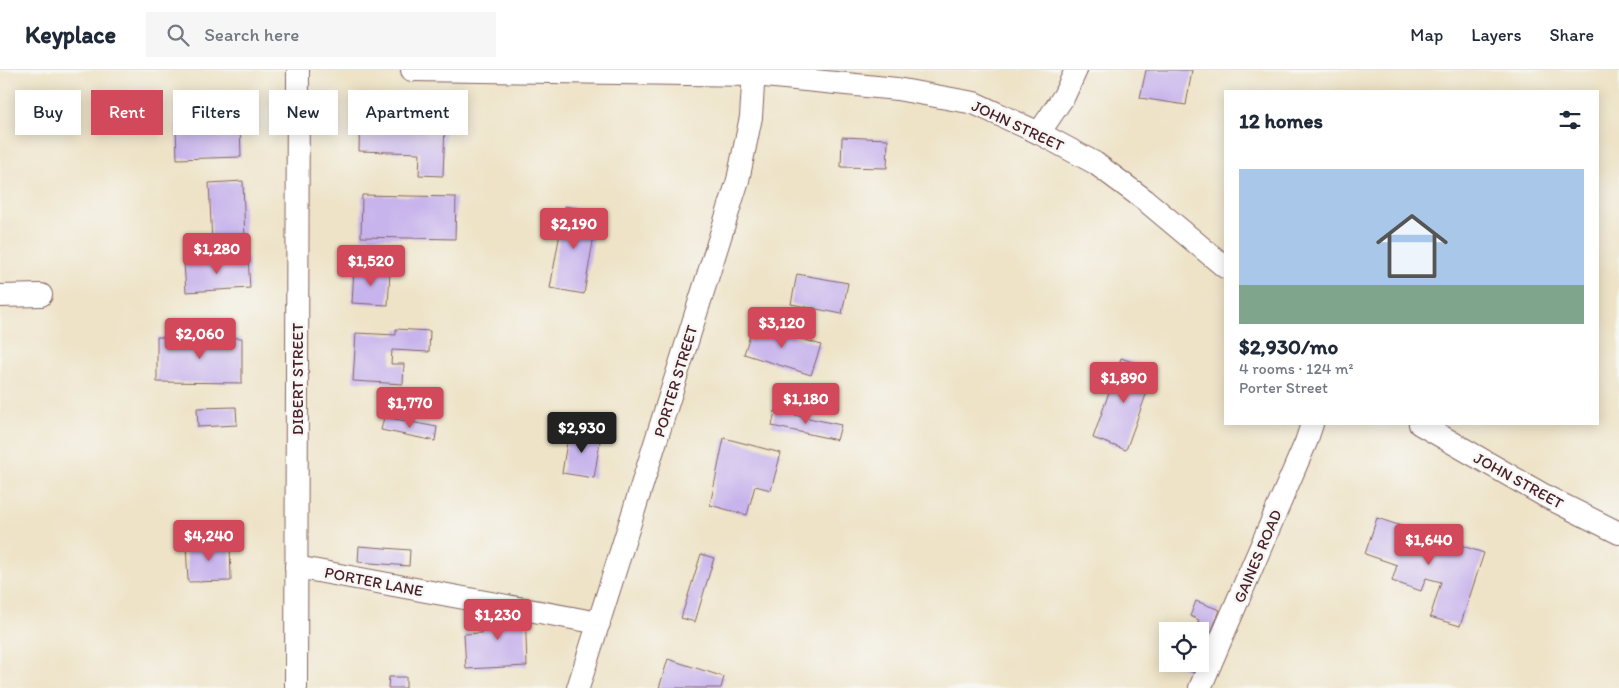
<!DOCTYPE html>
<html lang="en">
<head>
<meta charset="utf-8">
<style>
	:root { --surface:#fff; --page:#f6f6f7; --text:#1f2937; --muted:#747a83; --line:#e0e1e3; --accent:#d1495b }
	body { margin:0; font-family:Itim,sans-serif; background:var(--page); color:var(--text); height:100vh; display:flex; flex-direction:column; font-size:19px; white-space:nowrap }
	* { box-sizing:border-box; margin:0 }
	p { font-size:16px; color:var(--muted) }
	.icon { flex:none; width:28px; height:28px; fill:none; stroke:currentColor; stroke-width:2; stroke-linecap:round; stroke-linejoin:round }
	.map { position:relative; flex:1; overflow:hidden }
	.sheet { position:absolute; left:1224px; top:20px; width:375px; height:335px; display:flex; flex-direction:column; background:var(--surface); border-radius:0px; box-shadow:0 2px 12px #0003 }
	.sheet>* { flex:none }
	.hud { position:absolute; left:15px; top:20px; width:475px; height:45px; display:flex; gap:10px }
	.fabs { position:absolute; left:1159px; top:552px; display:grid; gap:10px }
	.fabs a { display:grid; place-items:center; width:50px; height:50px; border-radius:0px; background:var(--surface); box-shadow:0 2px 12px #0003; font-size:25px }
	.price { position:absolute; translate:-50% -42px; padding:0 11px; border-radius:5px; background:var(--accent); color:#fff; font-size:16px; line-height:32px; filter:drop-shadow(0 1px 2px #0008) }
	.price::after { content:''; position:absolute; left:50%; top:30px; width:15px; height:11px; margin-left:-8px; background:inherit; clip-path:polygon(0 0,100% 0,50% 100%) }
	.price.on { background:#222; color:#fff }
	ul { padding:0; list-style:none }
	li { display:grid; align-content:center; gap:10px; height:265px; padding:0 15px }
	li+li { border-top:1px solid var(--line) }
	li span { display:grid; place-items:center; height:155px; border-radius:0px; color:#555 }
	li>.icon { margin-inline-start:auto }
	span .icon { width:90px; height:90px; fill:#fffc; stroke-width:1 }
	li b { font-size:21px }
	h2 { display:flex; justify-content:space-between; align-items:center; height:60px; padding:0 15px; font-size:21px }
	.pill { padding:0 18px; border-radius:0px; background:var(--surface); box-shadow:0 2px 12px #0003; font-size:18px; line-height:45px }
	.pill.on { background:var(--accent); color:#fff }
	header { display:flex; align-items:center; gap:30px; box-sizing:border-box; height:70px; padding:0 25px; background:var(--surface); border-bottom:1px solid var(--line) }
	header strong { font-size:24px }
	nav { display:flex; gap:28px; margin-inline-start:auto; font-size:18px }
	.search { width:350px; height:45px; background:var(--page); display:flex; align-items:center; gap:12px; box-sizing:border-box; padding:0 18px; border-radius:0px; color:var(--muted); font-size:19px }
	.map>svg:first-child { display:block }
	.building { fill:#c8b4ec }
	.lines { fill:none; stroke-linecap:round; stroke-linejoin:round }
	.street-casing { stroke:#836462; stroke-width:24 }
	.street { stroke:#fff; stroke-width:22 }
	.labels { text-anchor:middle; stroke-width:5; stroke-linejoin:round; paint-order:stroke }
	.street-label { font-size:16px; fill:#4a1f2b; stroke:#f6f6f2 }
</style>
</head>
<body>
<header>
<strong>Keyplace</strong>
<div class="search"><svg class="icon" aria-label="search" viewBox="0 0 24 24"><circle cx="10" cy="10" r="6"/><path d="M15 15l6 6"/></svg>Search here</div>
<nav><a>Map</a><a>Layers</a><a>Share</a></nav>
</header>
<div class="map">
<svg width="1619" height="618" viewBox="0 0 1619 618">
	<rect width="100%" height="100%" fill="#f6f6f2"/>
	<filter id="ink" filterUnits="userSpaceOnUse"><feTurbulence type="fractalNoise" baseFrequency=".02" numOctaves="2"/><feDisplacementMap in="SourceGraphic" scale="10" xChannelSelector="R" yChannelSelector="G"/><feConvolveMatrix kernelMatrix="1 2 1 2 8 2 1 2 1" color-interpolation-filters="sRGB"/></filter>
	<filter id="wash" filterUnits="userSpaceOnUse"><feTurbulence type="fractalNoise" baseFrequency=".0096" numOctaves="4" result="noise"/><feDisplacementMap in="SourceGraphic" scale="20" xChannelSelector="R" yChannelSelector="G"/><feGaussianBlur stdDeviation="1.12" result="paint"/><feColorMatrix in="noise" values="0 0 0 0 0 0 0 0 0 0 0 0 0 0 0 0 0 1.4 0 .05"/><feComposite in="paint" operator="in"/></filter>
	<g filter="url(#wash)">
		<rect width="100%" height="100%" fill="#eee3c7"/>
		<g id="blocks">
			<g class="building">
				<path d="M1146,0H1192L1186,35L1140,28Z"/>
				<path d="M412,28L446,29L443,106L419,105L420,83L359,81L360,38L412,40Z"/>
				<path d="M240,53L241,87L177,89L176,55Z"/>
				<path d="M842,67L888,69L887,98L841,97Z"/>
				<path d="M243,111L245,171L212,172L209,113Z"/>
				<path d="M362,125L456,127L455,169L361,167Z"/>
				<path d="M565,136L598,142L584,224L550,218Z"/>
				<path d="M248,188L250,218L186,222L184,193Z"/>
				<path d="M354,199L390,202L388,235L352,233Z"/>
				<path d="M797,204L848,213L842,244L791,234Z"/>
				<path d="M754,253L821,275L811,305L744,284Z"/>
				<path d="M396,259L430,261L429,282L392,280L391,294H404L403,314L353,311L356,263L396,265Z"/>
				<path d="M157,267L242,268V313L157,312Z"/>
				<path d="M1121,288L1155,300L1126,380L1093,368Z"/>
				<path d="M236,337L237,355L198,357L197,338Z"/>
				<path d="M775,341L841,355L837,370L772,356Z"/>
				<path d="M384,347L437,357L435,371L381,360Z"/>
				<path d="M569,360L601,365L594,408L562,403Z"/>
				<path d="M724,368L781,383L771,420L755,416L747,445L710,435Z"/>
				<path d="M1377,448L1484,483L1460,556L1430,547L1441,512L1426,508L1421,521L1392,511L1397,495L1365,484Z"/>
				<path d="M230,472L231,511L188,512L186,473Z"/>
				<path d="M359,476L410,480L409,496L358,492Z"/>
				<path d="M701,484L714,488L695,552L681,548Z"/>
				<path d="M1196,531L1220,540L1200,590V561H1195L1199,550L1190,546Z"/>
				<path d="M525,539L527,596L466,599L464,564L481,563L480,541Z"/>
				<path d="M1172,555L1186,561H1170Z"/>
				<path d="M1167,567H1168V593L1159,589Z"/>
				<path d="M668,589L724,607L721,618H659Z"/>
				<path d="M1171,594H1199L1195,603Z"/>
				<path d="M389,607H406V618H388Z"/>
			</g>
		</g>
	</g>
	<g filter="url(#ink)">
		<use href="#blocks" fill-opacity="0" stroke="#836462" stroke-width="1"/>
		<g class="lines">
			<defs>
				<g id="street">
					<path d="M412,0L754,5L897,19L974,33L1039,63L1095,93L1145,130L1225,197"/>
					<path d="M1039,63L1064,26L1076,0"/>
					<path d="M0,226L41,225"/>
					<path d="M1420,354L1547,427L1619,463"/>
					<path d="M296,497L599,553"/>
					<path d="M296,618L298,0"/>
					<path d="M578,618L738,110L751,47L754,0"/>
					<path d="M1200,618L1306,372L1312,354"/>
				</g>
			</defs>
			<use href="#street" class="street-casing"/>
			<use href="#street" class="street"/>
		</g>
	</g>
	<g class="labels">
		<g class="street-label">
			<text transform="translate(1018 55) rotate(25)" y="6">JOHN STREET</text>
			<text transform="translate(297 309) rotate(-90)" y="6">DIBERT STREET</text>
			<text transform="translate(675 311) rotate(-73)" y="6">PORTER STREET</text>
			<text transform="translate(1519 410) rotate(29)" y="6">JOHN STREET</text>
			<text transform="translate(1257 486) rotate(-67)" y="6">GAINES ROAD</text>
			<text transform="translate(374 511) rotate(11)" y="6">PORTER LANE</text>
		</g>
	</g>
</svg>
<div class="fabs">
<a><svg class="icon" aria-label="locate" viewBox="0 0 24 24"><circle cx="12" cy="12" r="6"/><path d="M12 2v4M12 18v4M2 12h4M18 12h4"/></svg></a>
</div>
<b class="price" style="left:574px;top:180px">$2,190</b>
<b class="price" style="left:217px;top:205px">$1,280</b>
<b class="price" style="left:371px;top:217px">$1,520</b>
<b class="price" style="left:782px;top:279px">$3,120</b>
<b class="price" style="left:200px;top:290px">$2,060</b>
<b class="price" style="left:1124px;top:334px">$1,890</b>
<b class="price" style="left:806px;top:355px">$1,180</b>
<b class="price" style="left:410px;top:359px">$1,770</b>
<b class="price on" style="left:582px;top:384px">$2,930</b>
<b class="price" style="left:209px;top:492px">$4,240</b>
<b class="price" style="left:1429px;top:496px">$1,640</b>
<b class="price" style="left:498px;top:571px">$1,230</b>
<div class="hud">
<a class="pill">Buy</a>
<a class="pill on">Rent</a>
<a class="pill">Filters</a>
<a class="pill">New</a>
<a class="pill">Apartment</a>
</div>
<section class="sheet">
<h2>12 homes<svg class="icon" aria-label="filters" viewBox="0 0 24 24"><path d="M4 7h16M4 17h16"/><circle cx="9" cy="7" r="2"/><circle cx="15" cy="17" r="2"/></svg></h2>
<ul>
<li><span style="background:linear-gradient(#a9c7e8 75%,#7fa58c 0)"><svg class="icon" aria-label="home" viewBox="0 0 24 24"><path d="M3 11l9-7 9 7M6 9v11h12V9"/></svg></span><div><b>$2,930/mo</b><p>4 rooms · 124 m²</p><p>Porter Street</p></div></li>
</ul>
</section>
</div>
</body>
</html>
